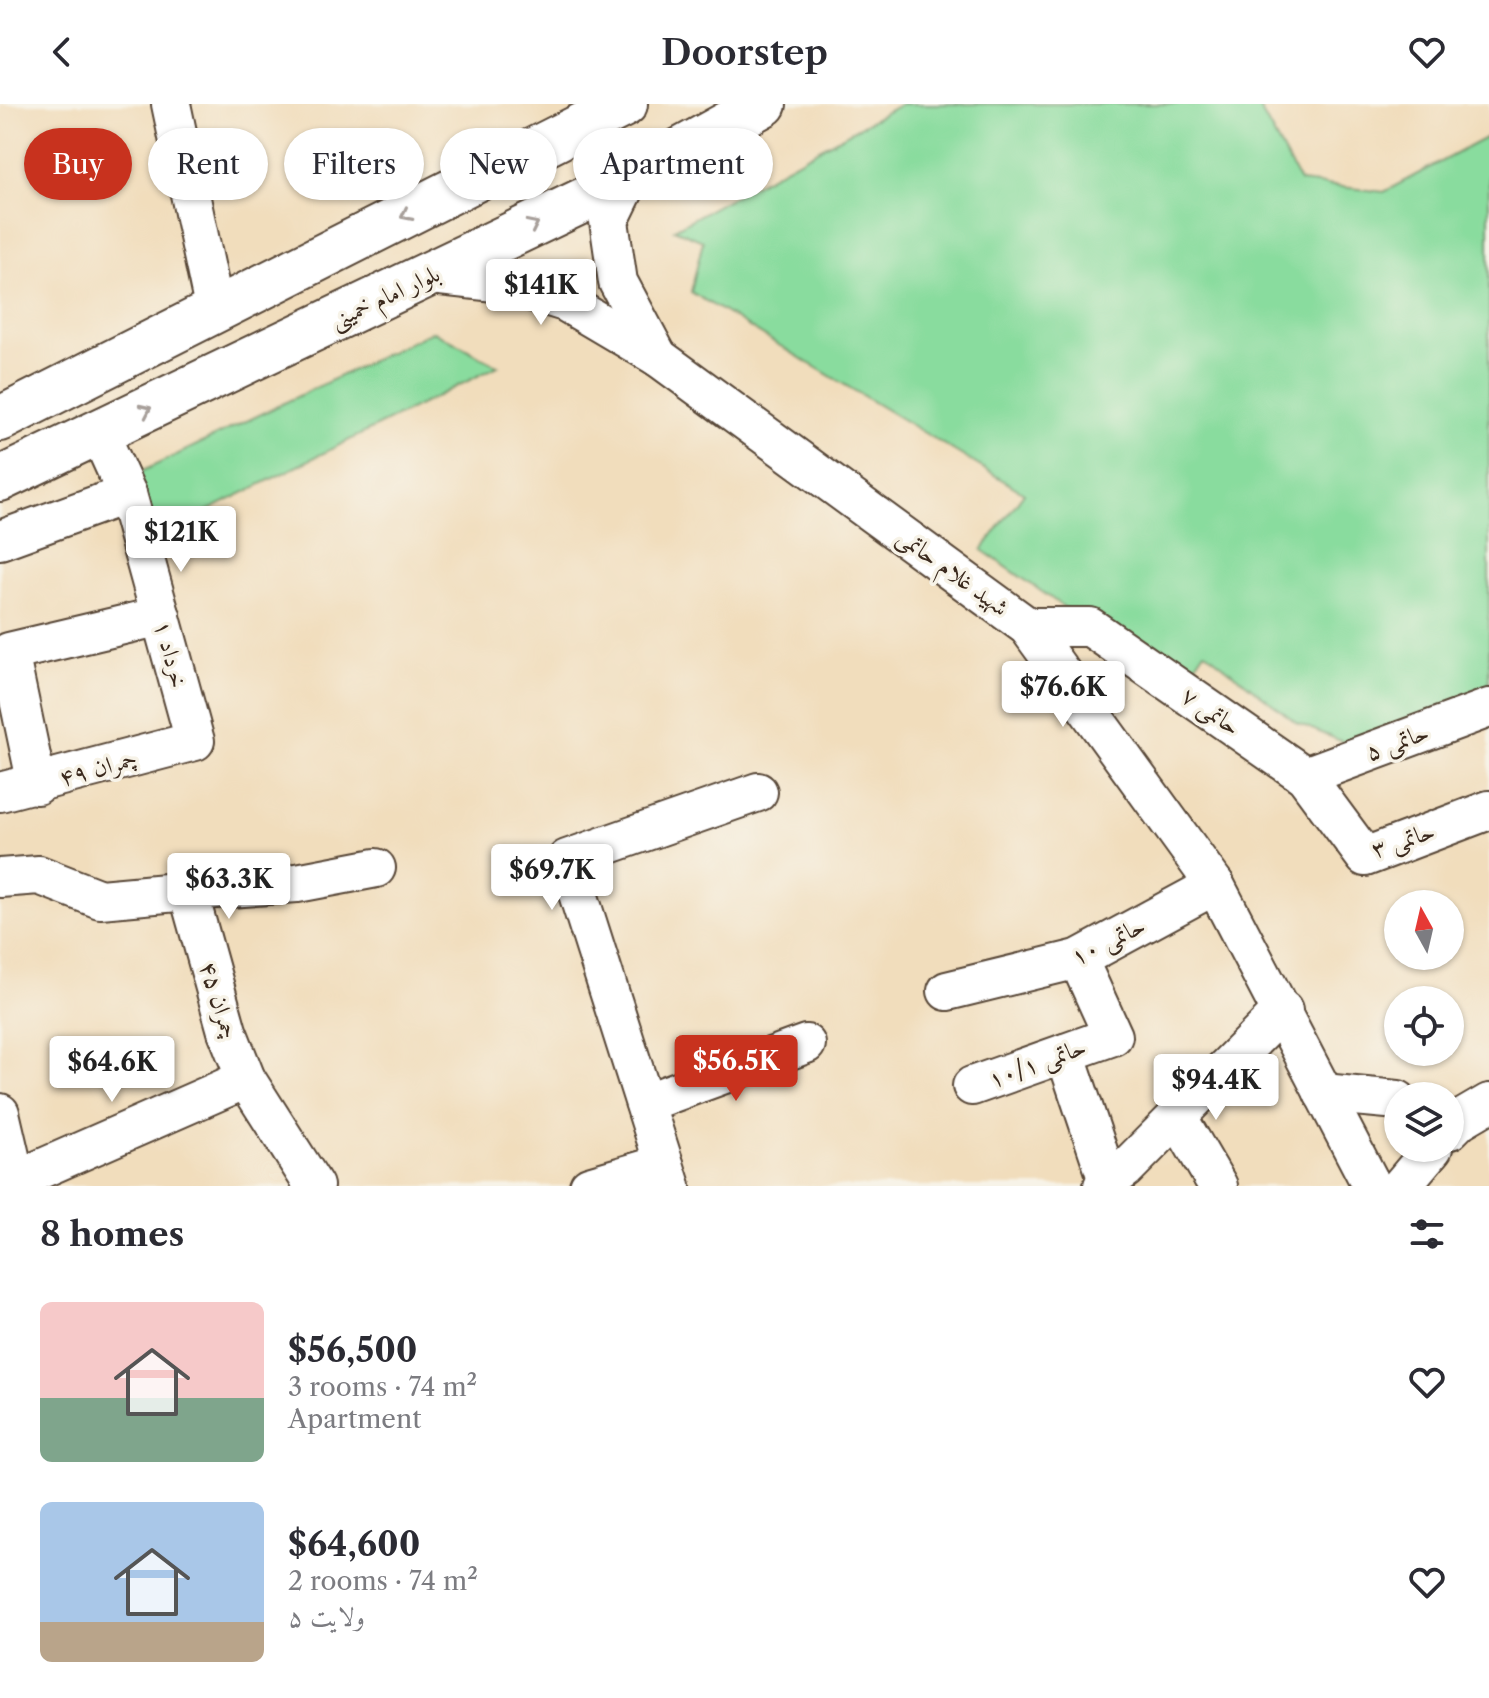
<!DOCTYPE html>
<html lang="en">
<head>
<meta charset="utf-8">
<style>
	:root { --surface:#fff; --page:#f7f7f7; --text:#2b2b33; --muted:#7c7c81; --accent:#c8321e }
	body { margin:0; font-family:"Libre Caslon Text",Amiri,serif; background:var(--page); color:var(--text); height:100vh; display:flex; flex-direction:column; font-size:30px; white-space:nowrap }
	* { box-sizing:border-box; margin:0 }
	p { font-size:26px; color:var(--muted) }
	.icon { flex:none; width:44px; height:44px; fill:none; stroke:currentColor; stroke-width:2; stroke-linecap:round; stroke-linejoin:round }
	.map { position:relative; height:1082px; overflow:hidden }
	.sheet { display:flex; flex-direction:column; background:var(--surface); flex:1 }
	.sheet>* { flex:none }
	.banner { position:absolute; left:24px; top:24px; width:800px; height:72px; display:flex; gap:16px }
	.needle { width:52px; rotate:352deg }
	.buttons { position:absolute; left:1384px; top:786px; display:grid; gap:16px }
	.buttons a { display:grid; place-items:center; width:80px; height:80px; border-radius:50%; background:var(--surface); box-shadow:0 2px 6px #0004; font-size:40px }
	.price { position:absolute; translate:-50% -68px; padding:0 18px; border-radius:8px; background:#fff; color:#222; font-size:26px; line-height:52px; filter:drop-shadow(0 2px 4px #0008) }
	.price::after { content:''; position:absolute; left:50%; top:48px; width:24px; height:18px; margin-left:-12px; background:inherit; clip-path:polygon(0 0,100% 0,50% 100%) }
	.price.on { background:var(--accent); color:#fff }
	ul { padding:0; list-style:none }
	li { display:flex; align-items:center; gap:24px; height:200px; padding:0 40px }
	li span { display:grid; place-items:center; flex:none; width:224px; height:160px; border-radius:12px; color:#555 }
	li>.icon { margin-inline-start:auto }
	span .icon { width:96px; height:96px; fill:#fffc; stroke-width:1 }
	li b { font-size:34px }
	h2 { display:flex; justify-content:space-between; align-items:center; height:96px; padding:0 40px; font-size:34px }
	.pill { padding:0 28px; border-radius:36px; background:var(--surface); box-shadow:0 2px 6px #0004; font-size:28px; line-height:72px }
	.pill.on { background:var(--accent); color:#fff }
	header { display:flex; justify-content:space-between; align-items:center; height:104px; padding:0 40px; background:var(--surface); font-size:36px; font-weight:600 }
	.map>svg:first-child { display:block }
	.green { fill:#89dc9e; stroke:#62835e; stroke-width:2 }
	.lines { fill:none; stroke-linecap:round; stroke-linejoin:round }
	.minor-casing { stroke:#564536; stroke-width:42 }
	.major-casing { stroke:#564536; stroke-width:48 }
	.minor { stroke:#fff; stroke-width:38 }
	.major { stroke:#fff; stroke-width:44 }
	.oneway { stroke:#a79f9a }
	.labels { text-anchor:middle; stroke-width:7; stroke-linejoin:round; paint-order:stroke }
	.street-label { font-size:24px; fill:#3b2a1e; stroke:#f7f3e8 }
</style>
</head>
<body>
<header><svg class="icon" aria-label="back" viewBox="0 0 24 24"><path d="M15 5l-7 7 7 7"/></svg>Doorstep<svg class="icon" aria-label="heart" viewBox="0 0 24 24"><path d="M12 20l-8-8c-3-5 5-10 8-4 3-6 11-1 8 4z"/></svg></header>
<div class="map">
<svg width="1489" height="1082" viewBox="0 0 1489 1082">
	<rect width="100%" height="100%" fill="#f7f3e8"/>
	<filter id="ink" filterUnits="userSpaceOnUse"><feTurbulence type="fractalNoise" baseFrequency=".0125" numOctaves="2"/><feDisplacementMap in="SourceGraphic" scale="16" xChannelSelector="R" yChannelSelector="G"/><feConvolveMatrix kernelMatrix="1 2 1 2 8 2 1 2 1" color-interpolation-filters="sRGB"/></filter>
	<filter id="wash" filterUnits="userSpaceOnUse"><feTurbulence type="fractalNoise" baseFrequency=".006" numOctaves="4" result="noise"/><feDisplacementMap in="SourceGraphic" scale="32" xChannelSelector="R" yChannelSelector="G"/><feGaussianBlur stdDeviation="1.8" result="paint"/><feColorMatrix in="noise" values="0 0 0 0 0 0 0 0 0 0 0 0 0 0 0 0 0 1.4 0 .05"/><feComposite in="paint" operator="in"/></filter>
	<g filter="url(#wash)">
		<rect width="100%" height="100%" fill="#f1ddbc"/>
		<g class="green">
			<path d="M901,0H1257L1300,78L1384,88L1489,32V582L1474,595L1348,640L1297,619L1205,547L1180,584L982,446L1024,389L691,188L703,137L674,125Z"/>
			<path d="M433,227L498,262L161,430L135,375L143,367Z"/>
		</g>
	</g>
	<g filter="url(#ink)">
		<g class="lines">
			<defs>
				<g id="minor">
					<path d="M171,0L215,208"/>
					<path d="M630,74L609,117L618,178L658,253"/>
					<path d="M431,171L504,179L565,198L658,253L1028,523L1215,781L1372,1082"/>
					<path d="M0,436L127,390"/>
					<path d="M1028,523H1090L1305,672L1365,753L1489,706"/>
					<path d="M1305,672L1489,604"/>
					<path d="M37,681L9,548L161,512"/>
					<path d="M0,688L195,637L127,390L99,328"/>
					<path d="M0,774L39,771L100,795L188,787L227,927L246,975L314,1082"/>
					<path d="M188,787L297,779L376,764"/>
					<path d="M947,887L1078,855L1215,781"/>
					<path d="M1065,949L1108,1077"/>
					<path d="M972,982L1113,932L1078,855"/>
					<path d="M1323,989L1398,996"/>
					<path d="M645,999L806,940"/>
					<path d="M0,1009L17,1082"/>
					<path d="M1177,1012L1218,1082"/>
					<path d="M1450,1026L1460,1016L1489,999"/>
					<path d="M2,1082L246,975"/>
					<path d="M589,1082L664,1060"/>
					<path d="M671,1082L567,755L758,688"/>
					<path d="M1103,1082L1125,1065L1283,906"/>
					<path d="M1401,1082L1433,1044"/>
				</g>
				<g id="major">
					<path d="M0,315L625,0"/>
					<path d="M0,375L630,74L764,0"/>
				</g>
			</defs>
			<use href="#minor" class="minor-casing"/>
			<use href="#major" class="major-casing"/>
			<use href="#minor" class="minor"/>
			<use href="#major" class="major"/>
		</g>
		<defs><path id="oneway-chevron" d="M-2-3.5L2.5 0L-2 3.5" fill="none" stroke-width="1.6" stroke-linecap="round" stroke-linejoin="round" transform="scale(2)"/></defs>
		<g class="oneway">
			<use href="#oneway-chevron" transform="translate(406 111) rotate(153)"/>
			<use href="#oneway-chevron" transform="translate(533 121) rotate(-26)"/>
			<use href="#oneway-chevron" transform="translate(146 306) rotate(-25)"/>
		</g>
	</g>
	<g class="labels">
		<g class="street-label">
			<text transform="translate(385 193) rotate(-25)" y="8">بلوار امام خمینی</text>
			<text transform="translate(953 468) rotate(36)" y="8">شهید غلام حاتمی</text>
			<text transform="translate(171 550) rotate(75)" y="8">خرداد ۱</text>
			<text transform="translate(1211 607) rotate(35)" y="8">حاتمی ۷</text>
			<text transform="translate(1397 638) rotate(-20)" y="8">حاتمی ۵</text>
			<text transform="translate(98 664) rotate(-15)" y="8">چمران ۴۹</text>
			<text transform="translate(1403 736) rotate(-18)" y="8">حاتمی ۳</text>
			<text transform="translate(1108 837) rotate(-26)" y="8">حاتمی ۱۰</text>
			<text transform="translate(219 896) rotate(73)" y="8">چمران ۴۵</text>
			<text transform="translate(1037 959) rotate(-20)" y="8">حاتمی ۱۰/۱</text>
		</g>
	</g>
</svg>
<div class="buttons">
<a><svg class="needle" viewBox="-14 -14 28 28"><path d="M0-13l5 13h-10z" fill="#e53935"/><path d="M0 13l5-13h-10z" fill="#7c7c81"/></svg></a>
<a><svg class="icon" aria-label="locate" viewBox="0 0 24 24"><circle cx="12" cy="12" r="6"/><path d="M12 2v4M12 18v4M2 12h4M18 12h4"/></svg></a>
<a><svg class="icon" aria-label="layers" viewBox="0 0 24 24"><path d="M12 4l9 5-9 5-9-5zM3 14l9 5 9-5"/></svg></a>
</div>
<b class="price" style="left:541px;top:223px">$141K</b>
<b class="price" style="left:181px;top:470px">$121K</b>
<b class="price" style="left:1063px;top:625px">$76.6K</b>
<b class="price" style="left:552px;top:808px">$69.7K</b>
<b class="price" style="left:229px;top:817px">$63.3K</b>
<b class="price on" style="left:736px;top:999px">$56.5K</b>
<b class="price" style="left:112px;top:1000px">$64.6K</b>
<b class="price" style="left:1216px;top:1018px">$94.4K</b>
<div class="banner">
<a class="pill on">Buy</a>
<a class="pill">Rent</a>
<a class="pill">Filters</a>
<a class="pill">New</a>
<a class="pill">Apartment</a>
</div>
</div>
<section class="sheet">
<h2>8 homes<svg class="icon" aria-label="filters" viewBox="0 0 24 24"><path d="M4 7h16M4 17h16"/><circle cx="9" cy="7" r="2"/><circle cx="15" cy="17" r="2"/></svg></h2>
<ul>
<li><span style="background:linear-gradient(#f6c9c9 60%,#7fa58c 0)"><svg class="icon" aria-label="home" viewBox="0 0 24 24"><path d="M3 11l9-7 9 7M6 9v11h12V9"/></svg></span><div><b>$56,500</b><p>3 rooms · 74 m²</p><p>Apartment</p></div><svg class="icon" aria-label="heart" viewBox="0 0 24 24"><path d="M12 20l-8-8c-3-5 5-10 8-4 3-6 11-1 8 4z"/></svg></li>
<li><span style="background:linear-gradient(#a9c7e8 75%,#b9a48a 0)"><svg class="icon" aria-label="home" viewBox="0 0 24 24"><path d="M3 11l9-7 9 7M6 9v11h12V9"/></svg></span><div><b>$64,600</b><p>2 rooms · 74 m²</p><p>ولایت ۵</p></div><svg class="icon" aria-label="heart" viewBox="0 0 24 24"><path d="M12 20l-8-8c-3-5 5-10 8-4 3-6 11-1 8 4z"/></svg></li>
</ul>
</section>
</body>
</html>
